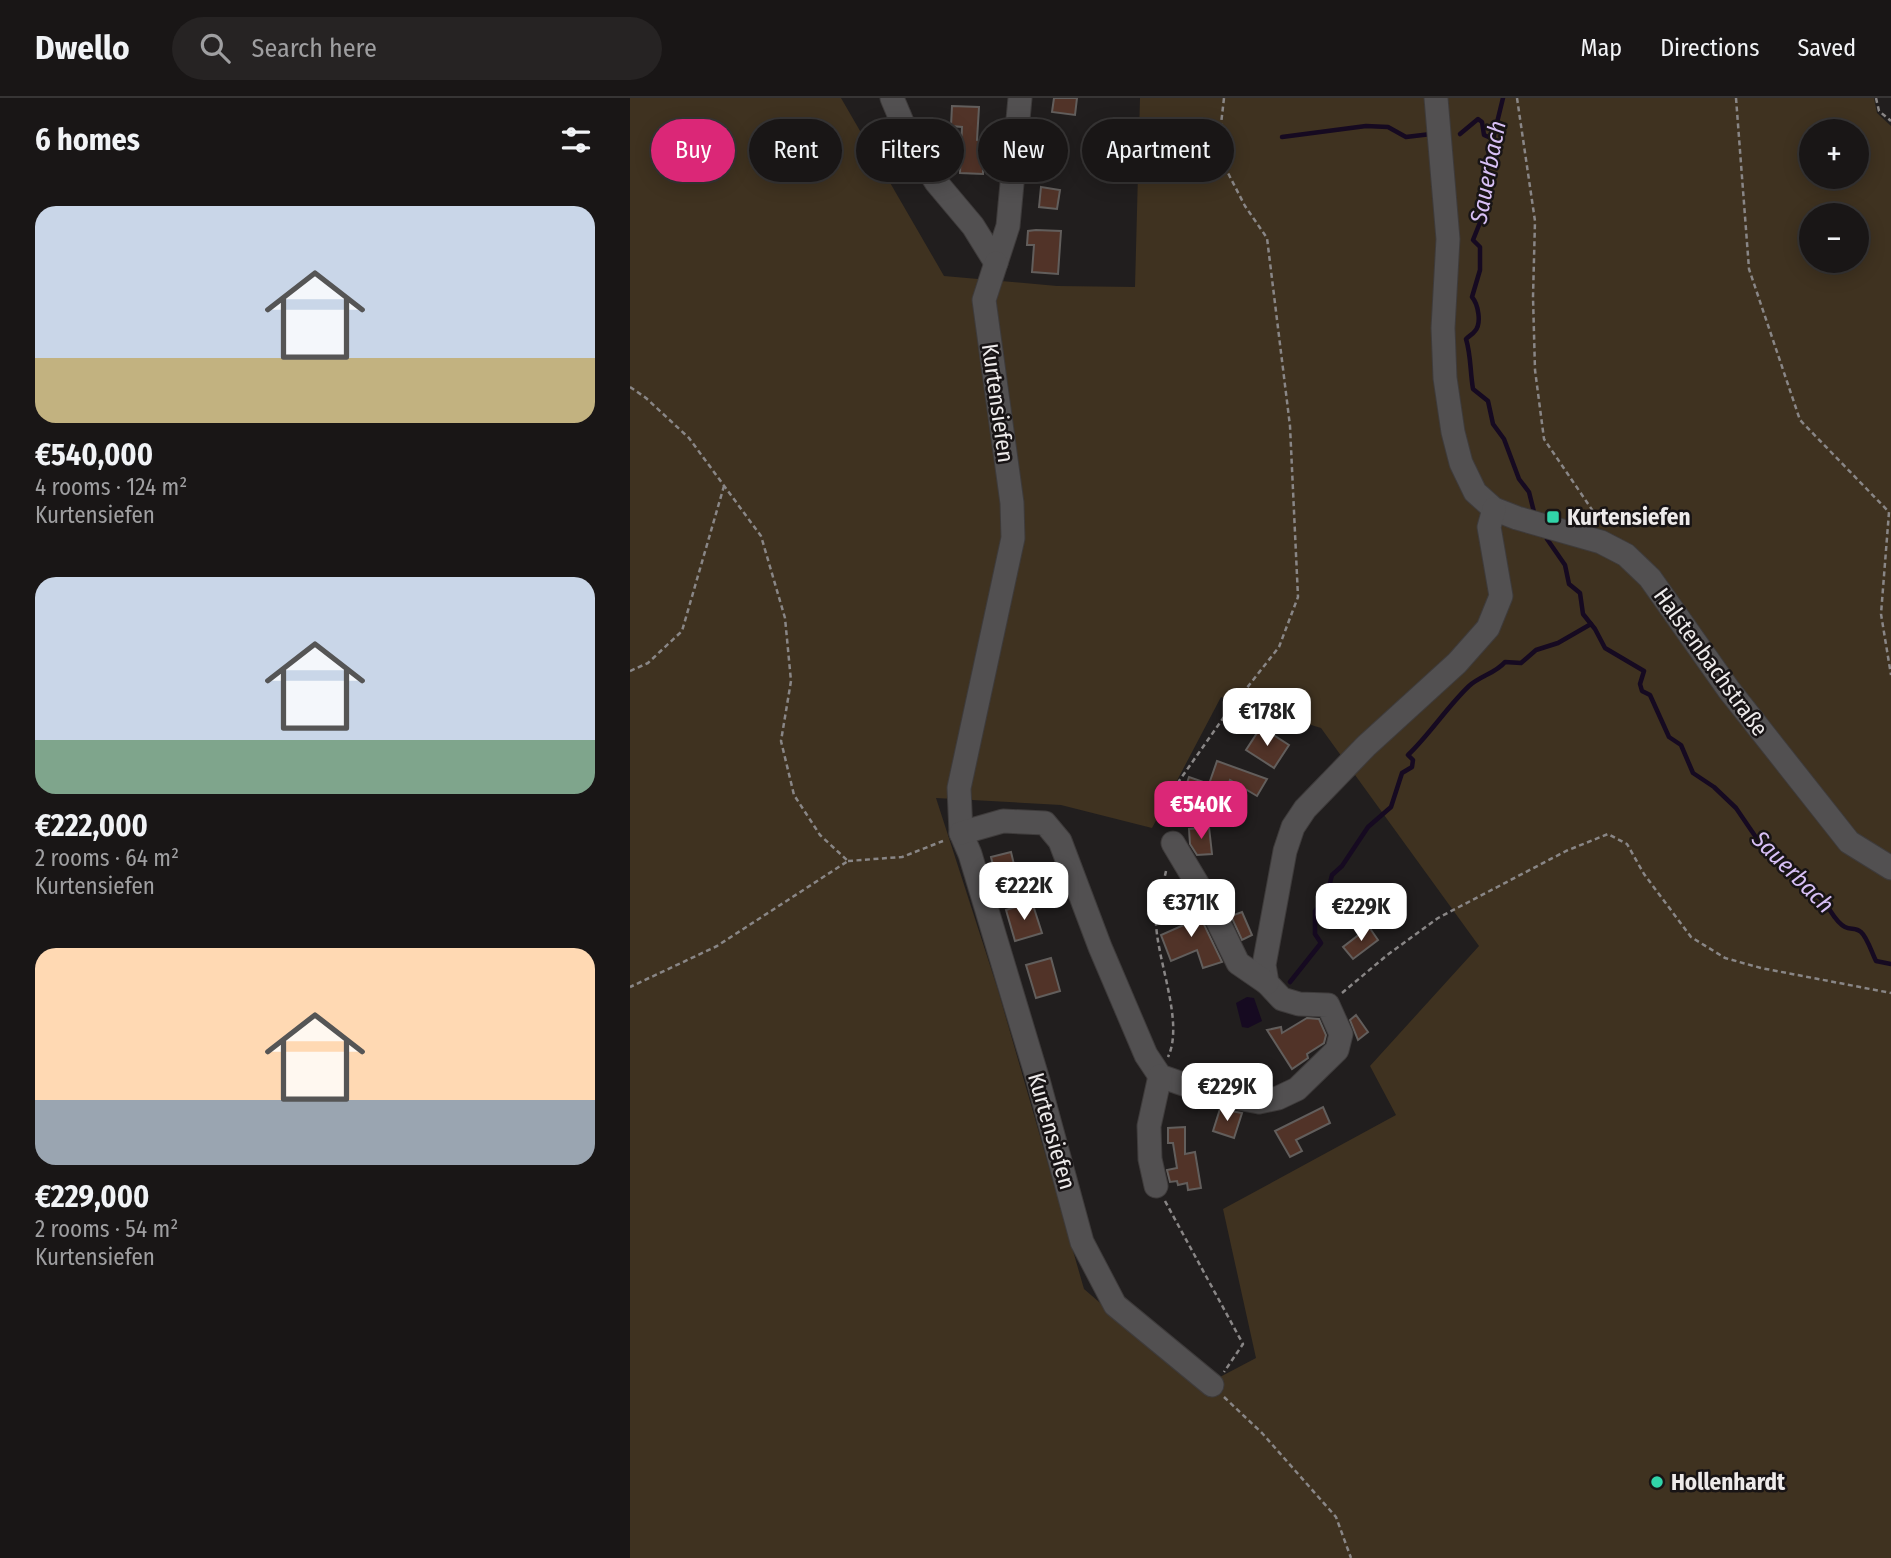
<!DOCTYPE html>
<html lang="en">
<head>
<meta charset="utf-8">
<style>
	:root { --surface:#191616; --page:#262323; --text:#f1f3f6; --muted:#9f9fa1; --line:#373535; --accent:#db2777 }
	body { margin:0; font-family:"Fira Sans Condensed",sans-serif; background:var(--page); color:var(--text); height:100vh; display:flex; flex-direction:column; font-size:26px; white-space:nowrap }
	* { box-sizing:border-box; margin:0 }
	p { font-size:23px; color:var(--muted) }
	.icon { flex:none; width:38px; height:38px; fill:none; stroke:currentColor; stroke-width:2; stroke-linecap:round; stroke-linejoin:round }
	.map { position:relative; flex:1; overflow:hidden }
	.side { display:flex; flex-direction:column; background:var(--surface); width:630px }
	.side>* { flex:none }
	.hud { position:absolute; left:21px; top:21px; width:665px; height:63px; display:flex; gap:14px }
	.buttons { position:absolute; left:1169px; top:21px; display:grid; gap:14px }
	.buttons a { display:grid; place-items:center; width:70px; height:70px; border-radius:50%; background:var(--surface); box-shadow:0 4px 18px #0003,0 0 0 2px var(--line); font-size:35px }
	.price { position:absolute; translate:-50% -60px; padding:0 16px; border-radius:14px; background:#fff; color:#222; font-size:23px; line-height:46px; filter:drop-shadow(0 2px 4px #0008) }
	.price::after { content:''; position:absolute; left:50%; top:42px; width:21px; height:16px; margin-left:-10px; background:inherit; clip-path:polygon(0 0,100% 0,50% 100%) }
	.price.active { background:var(--accent); color:#fff }
	ul { padding:0; list-style:none }
	li { display:grid; align-content:center; gap:14px; height:371px; padding:0 35px }
	li span { display:grid; place-items:center; height:217px; border-radius:21px; color:#555 }
	li>.icon { margin-inline-start:auto }
	span .icon { width:126px; height:126px; fill:#fffc; stroke-width:1 }
	li b { font-size:30px }
	h2 { display:flex; justify-content:space-between; align-items:center; height:84px; padding:0 35px; font-size:30px }
	.tag { padding:0 24px; border-radius:32px; background:var(--surface); box-shadow:0 4px 18px #0003,0 0 0 2px var(--line); font-size:24px; line-height:63px }
	.tag.active { background:var(--accent); color:#fff }
	header { display:flex; align-items:center; gap:42px; box-sizing:border-box; height:98px; padding:0 35px; background:var(--surface); border-bottom:2px solid var(--line) }
	header strong { font-size:33px }
	nav { display:flex; gap:38px; margin-inline-start:auto; font-size:24px }
	.search { width:490px; height:63px; background:var(--page); display:flex; align-items:center; gap:18px; box-sizing:border-box; padding:0 24px; border-radius:38px; color:var(--muted); font-size:26px }
	main { display:flex; flex:1; min-height:0 }
	.map>svg:first-child { display:block }
	.green { fill:#3f3220; fill-rule:evenodd }
	.water { fill:#160a21 }
	.lines { fill:none; stroke-linecap:round; stroke-linejoin:round }
	.stream { stroke:#160a21; stroke-width:4.5 }
	.building { fill:#513328; stroke:#625e5c; stroke-width:2 }
	.minor-casing { stroke:#3e3b3b; stroke-width:25 }
	.path { stroke:#898686; stroke-width:2.5; stroke-dasharray:5 3.5; stroke-linecap:butt }
	.minor { stroke:#525051; stroke-width:23 }
	.poi-dot { fill:#31d4a9; stroke:#181415; stroke-width:2.5 }
	.labels { text-anchor:middle; stroke-width:5; stroke-linejoin:round; paint-order:stroke }
	.street-label { font-size:23px; fill:#edeaea; stroke:#181415 }
	.poi-label { font-size:23px; font-weight:bold; fill:#edeaea; stroke:#181415; text-anchor:start }
	.water-label { font-size:24px; font-style:italic; fill:#d7bff5; stroke:#181415 }
</style>
</head>
<body>
<header>
<strong>Dwello</strong>
<div class="search"><svg class="icon" aria-label="search" viewBox="0 0 24 24"><circle cx="10" cy="10" r="6"/><path d="M15 15l6 6"/></svg>Search here</div>
<nav><a>Map</a><a>Directions</a><a>Saved</a></nav>
</header>
<main>
<section class="side">
<h2>6 homes<svg class="icon" aria-label="filters" viewBox="0 0 24 24"><path d="M4 7h16M4 17h16"/><circle cx="9" cy="7" r="2"/><circle cx="15" cy="17" r="2"/></svg></h2>
<ul>
<li><span style="background:linear-gradient(#c9d6e8 70%,#c2b280 0)"><svg class="icon" aria-label="home" viewBox="0 0 24 24"><path d="M3 11l9-7 9 7M6 9v11h12V9"/></svg></span><div><b>€540,000</b><p>4 rooms · 124 m²</p><p>Kurtensiefen</p></div></li>
<li><span style="background:linear-gradient(#c9d6e8 75%,#7fa58c 0)"><svg class="icon" aria-label="home" viewBox="0 0 24 24"><path d="M3 11l9-7 9 7M6 9v11h12V9"/></svg></span><div><b>€222,000</b><p>2 rooms · 64 m²</p><p>Kurtensiefen</p></div></li>
<li><span style="background:linear-gradient(#ffd9b3 70%,#9aa5b1 0)"><svg class="icon" aria-label="home" viewBox="0 0 24 24"><path d="M3 11l9-7 9 7M6 9v11h12V9"/></svg></span><div><b>€229,000</b><p>2 rooms · 54 m²</p><p>Kurtensiefen</p></div></li>
</ul>
</section>
<div class="map">
<svg width="1261" height="1460" viewBox="0 0 1261 1460">
	<rect width="100%" height="100%" fill="#211e1e"/>
	<path class="green" d="M0,0H211L314,178L427,188L505,189L510,0H1244L1247,15L1261,28V1460H0ZM1181,33H1227V79H1181ZM1181,117H1227V163H1181ZM591,599L691,630L849,848L740,968L766,1017L593,1111L626,1260L569,1290L454,1191L368,892L306,700L431,707L522,730Z"/>
	<path class="water" d="M617,899L624,900L632,923L618,930L612,929L606,905Z"/>
	<g class="lines">
		<g class="stream">
			<path d="M873,0L863,41L858,51L860,62L853,81L855,89L853,117L843,142L850,149V172L842,199C848,206 852,225 845,233C843,236 839,238 836,241C841,257 840,273 843,291L858,303L863,326L874,341L889,381L899,394L904,414"/>
			<path d="M830,36L848,21L852,24L854,37L863,41"/>
			<path d="M652,39L736,28L758,29L776,39L801,36"/>
			<path d="M917,441L935,467L939,486L950,495L953,516L965,531L975,550L1014,573L1010,586L1012,593L1020,597L1039,639L1051,647L1063,675L1084,689L1106,710L1136,754L1160,765C1161,793 1182,788 1194,804C1201,812 1205,824 1215,829C1221,832 1226,829 1231,834C1237,839 1242,855 1246,863L1261,866"/>
			<path d="M660,884L691,845L685,836V813L696,801L702,777L712,768L738,729L761,709L772,675L782,669L783,662L778,657C800,636 817,609 839,588C850,578 866,575 875,564L891,565L906,552L928,545L961,526"/>
		</g>
	</g>
	<g class="building">
		<path d="M424,0H447L445,17L422,14Z"/>
		<path d="M322,8L349,9L347,42L352,43L353,59L357,64L353,68V76L330,75L332,29L321,28Z"/>
		<path d="M411,89L430,92L427,111L409,109Z"/>
		<path d="M406,132L431,133L428,176L402,174L404,147H397L398,133Z"/>
		<path d="M631,629L659,647L644,670L616,652Z"/>
		<path d="M587,663L637,681L627,698L600,682L584,723L549,709L559,679L579,686Z"/>
		<path d="M579,729L582,756L567,757L560,746L559,731Z"/>
		<path d="M381,754L387,779L367,784L361,759Z"/>
		<path d="M402,804L412,835L385,843L376,812Z"/>
		<path d="M558,806L563,814H568L592,864L573,870L567,852L541,863L531,837L556,826L548,812Z"/>
		<path d="M612,814L622,837L612,842L601,818Z"/>
		<path d="M739,829L748,842L723,861L713,849Z"/>
		<path d="M421,860L430,893L406,900L396,867Z"/>
		<path d="M726,917L738,934L728,942L720,922Z"/>
		<path d="M677,920L689,921L696,937L694,945L677,956L678,960L662,971L637,932L651,929L652,935Z"/>
		<path d="M693,1009L700,1025L666,1042L672,1053L660,1059L645,1033Z"/>
		<path d="M590,1011L612,1015L604,1040L583,1033Z"/>
		<path d="M555,1029V1056L565,1054L571,1090L558,1092L557,1085L548,1087L547,1083L540,1084L537,1072L547,1070L543,1045H538V1030Z"/>
	</g>
	<g class="lines">
		<defs>
			<g id="minor">
				<path d="M262,0L278,38L306,84L343,128L366,165L378,128L390,0"/>
				<path d="M806,0L818,141L813,230L815,280L823,334L831,365L845,394L864,411L887,420L971,444L996,457L1020,480L1099,592L1219,744L1261,770"/>
				<path d="M366,165L354,202L382,405L383,440L329,690L331,735L340,756L408,982L452,1144L485,1207L582,1287"/>
				<path d="M331,735L373,723L415,725L430,743L470,849L516,957L530,978L576,994L629,1004L648,1000L667,991L707,952L711,936L698,907L669,906L652,901L637,885L634,867L655,753L663,729L675,711L736,648L827,565L858,530L871,498L859,429L864,411"/>
				<path d="M543,745L580,807L608,865L637,885"/>
				<path d="M526,1088L520,1061L519,1028L530,978"/>
			</g>
		</defs>
		<use href="#minor" class="minor-casing"/>
		<g class="path">
			<path d="M887,0L905,123L903,199L905,272L914,341L969,422"/>
			<path d="M1106,0L1119,171L1170,322L1259,414L1251,516L1261,577"/>
			<path d="M1246,0L1249,13L1261,23"/>
			<path d="M0,289L16,300L59,340L131,438L155,520L161,583L151,643L164,697L190,737L218,763L87,848L0,889"/>
			<path d="M0,573L18,565L52,533L94,388"/>
			<path d="M544,728L549,683L594,619L649,549L668,499L660,328L637,140L615,108L598,75L590,35L594,0"/>
			<path d="M218,763L272,759L313,743"/>
			<path d="M536,773C533,788 526,805 526,820C525,859 555,923 538,959"/>
			<path d="M712,895L756,858L808,820L936,753L978,736L997,746L1014,776L1061,839L1095,860L1131,870L1261,895"/>
			<path d="M535,1103L613,1246L594,1274"/>
			<path d="M594,1299L632,1335L706,1419L721,1460"/>
		</g>
		<use href="#minor" class="minor"/>
	</g>
	<g class="poi-dot">
		<rect x="916" y="412" width="14" height="14" rx="3.5"/>
		<circle cx="1027" cy="1384" r="7"/>
	</g>
	<g class="labels">
		<g class="street-label">
			<text transform="translate(368 305) rotate(82)" y="8">Kurtensiefen</text>
			<text transform="translate(1081 564) rotate(54)" y="8">Halstenbachstraße</text>
			<text transform="translate(422 1033) rotate(74)" y="8">Kurtensiefen</text>
		</g>
		<g class="poi-label">
			<text x="937" y="427">Kurtensiefen</text>
			<text x="1041" y="1392">Hollenhardt</text>
		</g>
		<g class="water-label">
			<text transform="translate(858 74) rotate(-79)" y="8">Sauerbach</text>
			<text transform="translate(1163 774) rotate(45)" y="8">Sauerbach</text>
		</g>
	</g>
</svg>
<div class="buttons">
<a>+</a>
<a>−</a>
</div>
<b class="price" style="left:637px;top:650px">€178K</b>
<b class="price active" style="left:571px;top:743px">€540K</b>
<b class="price" style="left:394px;top:824px">€222K</b>
<b class="price" style="left:561px;top:841px">€371K</b>
<b class="price" style="left:731px;top:845px">€229K</b>
<b class="price" style="left:597px;top:1025px">€229K</b>
<div class="hud">
<a class="tag active">Buy</a>
<a class="tag">Rent</a>
<a class="tag">Filters</a>
<a class="tag">New</a>
<a class="tag">Apartment</a>
</div>
</div>
</main>
</body>
</html>
